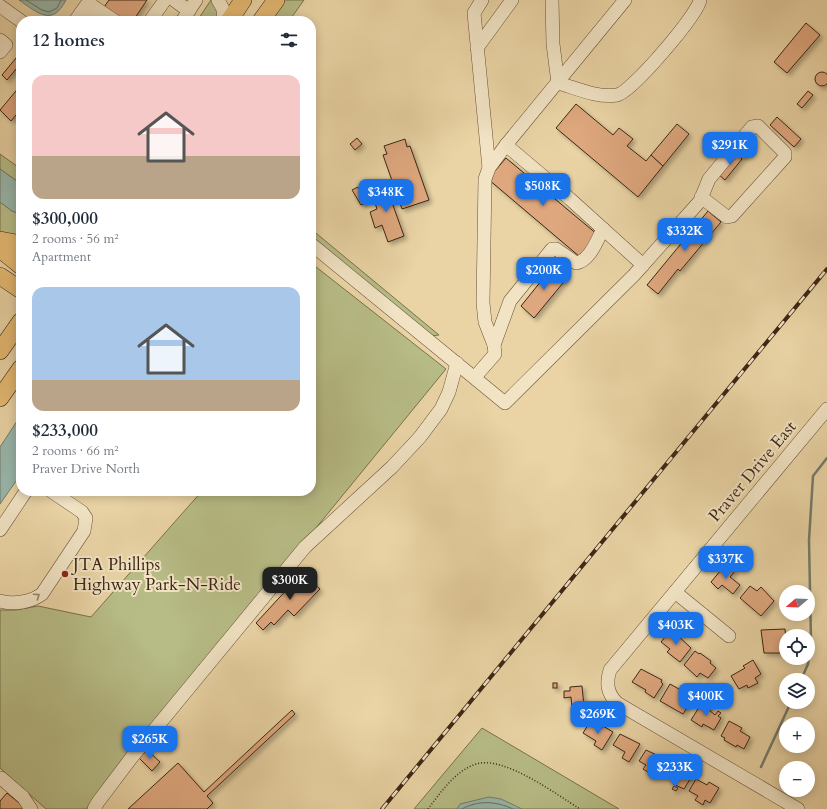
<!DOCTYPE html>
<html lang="en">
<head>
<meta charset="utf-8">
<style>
	:root { --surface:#fff; --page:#f6f6f7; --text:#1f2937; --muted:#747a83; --accent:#1a73e8 }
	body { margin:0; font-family:Cardo,serif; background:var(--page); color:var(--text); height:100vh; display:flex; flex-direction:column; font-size:15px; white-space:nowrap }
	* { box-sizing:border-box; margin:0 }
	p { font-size:13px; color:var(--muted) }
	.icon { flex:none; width:22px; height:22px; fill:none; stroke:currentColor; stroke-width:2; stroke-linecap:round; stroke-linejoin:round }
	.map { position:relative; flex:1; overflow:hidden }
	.drawer { position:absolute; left:16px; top:16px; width:300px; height:480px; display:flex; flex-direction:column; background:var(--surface); border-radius:16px; box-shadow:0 2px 10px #0003 }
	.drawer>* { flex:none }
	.needle { width:26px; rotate:251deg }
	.tools { position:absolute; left:779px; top:585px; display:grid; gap:8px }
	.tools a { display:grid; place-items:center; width:36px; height:36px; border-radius:50%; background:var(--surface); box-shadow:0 2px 10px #0003; font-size:20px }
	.price { position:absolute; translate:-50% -34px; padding:0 9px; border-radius:8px; background:var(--accent); color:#fff; font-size:13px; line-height:26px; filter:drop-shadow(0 1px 2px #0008) }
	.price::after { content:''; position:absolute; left:50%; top:24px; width:12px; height:9px; margin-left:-6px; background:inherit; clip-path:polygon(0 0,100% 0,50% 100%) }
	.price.selected { background:#222; color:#fff }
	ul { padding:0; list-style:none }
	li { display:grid; align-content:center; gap:8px; height:212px; padding:0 16px }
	li span { display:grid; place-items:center; height:124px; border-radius:12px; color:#555 }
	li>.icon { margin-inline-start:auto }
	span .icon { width:72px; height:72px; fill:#fffc; stroke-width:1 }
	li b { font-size:17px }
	h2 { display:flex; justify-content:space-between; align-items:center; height:48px; padding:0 16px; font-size:17px }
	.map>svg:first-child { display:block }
	.green { fill:#b7bc86; stroke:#7a714d }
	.water { fill:#98b7ac; stroke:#737d6f }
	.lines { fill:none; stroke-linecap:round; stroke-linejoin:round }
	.shore { stroke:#6a6e60; stroke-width:1 }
	.stream { stroke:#737d6f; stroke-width:2.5 }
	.building { fill:#dea77e; stroke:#3c2614; filter:url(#shadow) }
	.minor-casing { stroke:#685238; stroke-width:14 }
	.major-casing { stroke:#3c2614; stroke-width:18 }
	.path { stroke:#3c2614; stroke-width:1.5; stroke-dasharray:1 2; stroke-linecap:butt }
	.minor { stroke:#f1e3c4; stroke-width:13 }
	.major { stroke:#e5ba72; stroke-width:17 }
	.rail-casing { stroke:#3c2614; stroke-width:4 }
	.rail { stroke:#f1e3c4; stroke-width:2.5; stroke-dasharray:8; stroke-linecap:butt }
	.oneway { stroke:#96846c }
	.poi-dot { fill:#8f2418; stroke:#f1e3c4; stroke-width:1.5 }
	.labels { text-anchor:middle; stroke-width:4; stroke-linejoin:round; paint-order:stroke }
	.street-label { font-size:17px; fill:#3c2614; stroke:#f1e3c4 }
	.poi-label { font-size:17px; fill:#3c2614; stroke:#f1e3c4; text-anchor:start }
</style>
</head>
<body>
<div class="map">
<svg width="827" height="809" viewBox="0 0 827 809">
	<defs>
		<filter id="shadow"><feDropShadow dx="3" dy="3" stdDeviation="2" flood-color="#0004"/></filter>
	</defs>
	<rect width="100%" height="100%" fill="#ead4a5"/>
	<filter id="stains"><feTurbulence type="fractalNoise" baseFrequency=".005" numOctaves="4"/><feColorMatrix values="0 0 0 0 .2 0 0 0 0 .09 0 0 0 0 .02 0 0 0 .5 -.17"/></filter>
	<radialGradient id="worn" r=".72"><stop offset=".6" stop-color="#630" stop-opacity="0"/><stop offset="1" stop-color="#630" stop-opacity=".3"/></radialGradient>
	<g class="green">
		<path d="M211,0H215L219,14L216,21H197Z"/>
		<path d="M284,0H304L289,21H269Z"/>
		<path d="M0,154L21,169V184L0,169Z"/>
		<path d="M0,202L12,211L21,214V241L0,236Z"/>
		<path d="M311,229L439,335L430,336L311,237Z"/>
		<path d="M311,263L446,369L86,809H46L0,768V610H16L38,606L91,617L202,491H311Z"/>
		<path d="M482,728L619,809H414Z"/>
	</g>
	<g class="water">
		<path d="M19,0H66C52,27 38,13 19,0Z"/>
		<path d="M0,169L21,184V214L12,211L0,202Z"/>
		<path d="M21,415V474L0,504V447Z"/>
		<path d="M489,797L501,799L522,809H457L460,804Z"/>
	</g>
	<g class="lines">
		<g class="shore">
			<path d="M26,0L42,10L49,12L57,8L61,0"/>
			<path d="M462,809C478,800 496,801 513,809"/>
		</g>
		<g class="stream">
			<path d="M801,680L808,664L811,641L809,540L813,476L827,458"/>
			<path d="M761,767L791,702"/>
		</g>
	</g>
	<g class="building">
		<path d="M109,0H147L133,21H118L102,10Z"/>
		<path d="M806,23L820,35L787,73L774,62Z"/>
		<path d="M21,52V63L7,80L2,75Z"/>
		<circle cx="822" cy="79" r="7"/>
		<path d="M21,85V109L11,121L0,110Z"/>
		<path d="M808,91L813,95L802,108L797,104Z"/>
		<path d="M576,104L613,135L619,128L633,139L627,146L646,161L651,155L663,166L638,197L556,128Z"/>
		<path d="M777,117L801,139L794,147L770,125Z"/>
		<path d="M677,124L689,134L663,166L651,155Z"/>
		<path d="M750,137L754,141L746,151L747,152L743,158L737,152Z"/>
		<path d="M357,138L362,144L355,150L350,144Z"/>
		<path d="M405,139L407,147L410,146L429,200L402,209L383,155L387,154L384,146Z"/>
		<path d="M735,153L742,159L725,180L718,174Z"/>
		<path d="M506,158L598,235L580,257L488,179Z"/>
		<path d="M385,183L404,236L388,242L382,225L375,228L370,212L377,209L370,188Z"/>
		<path d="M358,187L362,194L364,192L366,195L364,196L367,202L361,205L352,190Z"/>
		<path d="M708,211L721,222L680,271L678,269L658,294L647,285Z"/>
		<path d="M554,265L568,277L534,318L521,306Z"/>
		<path d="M726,564L735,571L730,577L740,585L733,594L722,585L718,589L711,582Z"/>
		<path d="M302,573L320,589L294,616L288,610L274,625L271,622L263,630L256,623Z"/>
		<path d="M750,586L757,591L761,587L774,601L761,616L740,598Z"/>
		<path d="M785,629L786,643H781V653H764L761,630Z"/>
		<path d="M670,631L676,636L677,635L691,648L680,662L667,652L670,649L661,642Z"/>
		<path d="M695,651L699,654L700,653L711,661L710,663L716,668L708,678L700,673L697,677L684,665Z"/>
		<path d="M753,660L761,674L755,678L758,683L748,688L747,685L739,689L731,676L745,668L743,666Z"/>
		<path d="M641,669L662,680L661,682L663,684L654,698L645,692L646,690L632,682Z"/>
		<rect x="553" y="683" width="4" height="5"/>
		<path d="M670,684L686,693L684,696L691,701L683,714L660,701Z"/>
		<path d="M582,686L584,707L572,708L571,697L564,698V691H570V687Z"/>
		<path d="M703,701L711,706L709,710L715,715L718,711L721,713L718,716L721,718L714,730L703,724L702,727L691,720Z"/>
		<path d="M292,710L295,714L207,796L213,803L207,809H128L178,763L204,792Z"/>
		<path d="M729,721L742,728L740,731L750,737L744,749L737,745L736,747L724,740L725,738L721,736Z"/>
		<path d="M592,724L601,729L603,726L613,732L602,750L594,745L596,741L583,733L588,725Z"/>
		<path d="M620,734L640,744L629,762L622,758L625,752L613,745Z"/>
		<path d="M147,750L160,762L152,771L139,758Z"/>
		<path d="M646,750L665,759L658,772L654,770L651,774L643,769L646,765L639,761Z"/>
		<path d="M672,764L693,774L684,789L673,784L675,781L665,775Z"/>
		<path d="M696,779L707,785L709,782L719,788L710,803L705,800L703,805L695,800L698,796L689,791Z"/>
		<path d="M674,786L678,788L676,791L672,789Z"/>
		<path d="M7,793L24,807L23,809H0V801Z"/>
	</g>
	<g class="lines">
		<defs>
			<g id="minor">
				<path d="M174,0L189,11"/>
				<path d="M218,0L223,9L224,21"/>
				<path d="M482,0L474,13L489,168"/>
				<path d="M552,0L553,44L558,83"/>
				<path d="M88,3L115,21"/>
				<path d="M0,6L21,21"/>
				<path d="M82,12L94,21"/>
				<path d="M75,21L90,0"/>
				<path d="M150,21L165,0"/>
				<path d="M182,21L196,0"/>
				<path d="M0,40L6,45L0,52"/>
				<path d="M477,48L512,0"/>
				<path d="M558,83C576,88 597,98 617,95C631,93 698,14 700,0"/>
				<path d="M506,145L625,0"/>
				<path d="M311,244L505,403L634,275L700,201L709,179L752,127L758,126L785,153V157L732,216L727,217L701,197"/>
				<path d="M494,345L510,301L552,249H556L576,263C590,261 597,240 603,229"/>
				<path d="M475,377L495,354L494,345L485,322L483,303L485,179L489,168L506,145L570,199L643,265"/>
				<path d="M0,530L26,491"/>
				<path d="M675,592L729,636"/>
				<path d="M0,601C14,605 31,602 42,594L84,531L86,518L82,512L51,491"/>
				<path d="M1,778L23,797L31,809"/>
				<path d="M94,809L98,802L132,757L305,547L392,467L420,437L441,409L449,392L457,363"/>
				<path d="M798,809L617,703C607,693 606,683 610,670L827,409"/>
			</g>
			<g id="major">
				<path d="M229,21L243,0"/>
				<path d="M261,21L276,0"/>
				<path d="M0,240L21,244"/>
				<path d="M0,249L21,266"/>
				<path d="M0,276L21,290"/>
				<path d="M0,351L21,321"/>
				<path d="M0,398L21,368"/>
			</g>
		</defs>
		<use href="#minor" class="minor-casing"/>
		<use href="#major" class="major-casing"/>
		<path class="path" d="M428,809C441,792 455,771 476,764C504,755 557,795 580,809"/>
		<use href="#minor" class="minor"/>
		<use href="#major" class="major"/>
		<defs>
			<path id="rail" d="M382,809L827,269"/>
		</defs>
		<use href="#rail" class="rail-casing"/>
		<use href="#rail" class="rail"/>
	</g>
	<defs><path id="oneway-chevron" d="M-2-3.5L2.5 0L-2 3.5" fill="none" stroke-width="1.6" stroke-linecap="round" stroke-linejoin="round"/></defs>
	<use class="oneway" href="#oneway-chevron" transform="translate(37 596) rotate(-34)"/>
	<circle class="poi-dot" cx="65" cy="574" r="4"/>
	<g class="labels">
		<g class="street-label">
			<text transform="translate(752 471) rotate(-50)" y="6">Praver Drive East</text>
		</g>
		<g class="poi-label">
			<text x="73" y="570">JTA Phillips<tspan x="73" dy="20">Highway Park-N-Ride</tspan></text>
		</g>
	</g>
	<rect width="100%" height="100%" filter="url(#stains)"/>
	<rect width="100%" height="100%" fill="url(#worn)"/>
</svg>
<div class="tools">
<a><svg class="needle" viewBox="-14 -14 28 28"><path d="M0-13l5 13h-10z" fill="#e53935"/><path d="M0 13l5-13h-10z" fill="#747a83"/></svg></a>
<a><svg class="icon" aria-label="locate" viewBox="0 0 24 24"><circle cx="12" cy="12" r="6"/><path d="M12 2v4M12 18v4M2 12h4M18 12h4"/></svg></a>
<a><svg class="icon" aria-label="layers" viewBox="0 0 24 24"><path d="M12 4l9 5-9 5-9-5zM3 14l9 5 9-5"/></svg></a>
<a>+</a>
<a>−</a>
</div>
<b class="price" style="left:730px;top:166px">$291K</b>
<b class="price" style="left:543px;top:207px">$508K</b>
<b class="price" style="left:386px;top:213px">$348K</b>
<b class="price" style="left:685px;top:252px">$332K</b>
<b class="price" style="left:544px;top:291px">$200K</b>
<b class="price" style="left:726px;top:580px">$337K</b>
<b class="price selected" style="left:290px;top:601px">$300K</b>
<b class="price" style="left:676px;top:646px">$403K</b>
<b class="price" style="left:706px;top:717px">$400K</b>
<b class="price" style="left:598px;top:735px">$269K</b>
<b class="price" style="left:150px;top:760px">$265K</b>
<b class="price" style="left:675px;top:788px">$233K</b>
<section class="drawer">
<h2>12 homes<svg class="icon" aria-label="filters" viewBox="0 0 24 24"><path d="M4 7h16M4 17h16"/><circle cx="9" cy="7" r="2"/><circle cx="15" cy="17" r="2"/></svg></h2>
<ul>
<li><span style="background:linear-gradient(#f6c9c9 65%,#b9a48a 0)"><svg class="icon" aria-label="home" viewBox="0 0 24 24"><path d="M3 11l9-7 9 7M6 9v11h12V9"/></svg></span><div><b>$300,000</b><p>2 rooms · 56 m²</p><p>Apartment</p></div></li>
<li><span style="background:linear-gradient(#a9c7e8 75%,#b9a48a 0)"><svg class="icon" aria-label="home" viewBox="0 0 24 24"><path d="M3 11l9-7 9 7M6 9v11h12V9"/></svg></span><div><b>$233,000</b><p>2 rooms · 66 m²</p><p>Praver Drive North</p></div></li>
</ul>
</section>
</div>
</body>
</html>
